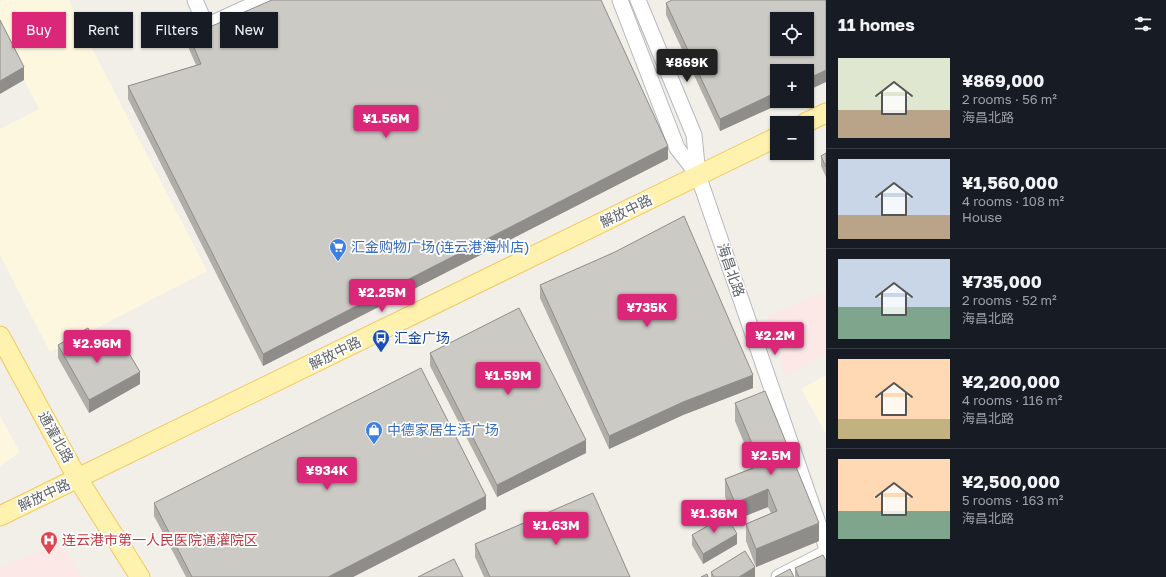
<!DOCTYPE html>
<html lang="en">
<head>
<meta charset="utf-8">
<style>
	:root { --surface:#171b24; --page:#20242c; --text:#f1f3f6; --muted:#9ea1a6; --line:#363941; --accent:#db2777 }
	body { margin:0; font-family:"Golos Text","Noto Sans SC",sans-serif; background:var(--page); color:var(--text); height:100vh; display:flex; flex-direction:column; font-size:15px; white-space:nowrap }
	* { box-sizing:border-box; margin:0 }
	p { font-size:13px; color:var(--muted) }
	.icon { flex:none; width:22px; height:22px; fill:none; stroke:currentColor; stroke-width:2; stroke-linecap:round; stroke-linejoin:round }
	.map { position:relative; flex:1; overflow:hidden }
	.panel { display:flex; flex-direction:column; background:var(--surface); width:340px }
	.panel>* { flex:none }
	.hud { position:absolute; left:12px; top:12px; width:380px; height:36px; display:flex; gap:8px }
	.controls { position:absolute; left:770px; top:12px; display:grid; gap:8px }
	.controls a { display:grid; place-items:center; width:44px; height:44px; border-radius:0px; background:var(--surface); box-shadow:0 1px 3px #0004; font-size:20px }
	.price { position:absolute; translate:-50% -34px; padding:0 9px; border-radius:4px; background:var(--accent); color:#fff; font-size:13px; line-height:26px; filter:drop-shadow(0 1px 2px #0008) }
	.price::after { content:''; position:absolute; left:50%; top:24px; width:12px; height:9px; margin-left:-6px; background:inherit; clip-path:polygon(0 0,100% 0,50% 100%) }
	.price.current { background:#222; color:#fff }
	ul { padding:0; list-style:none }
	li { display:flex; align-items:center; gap:12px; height:100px; padding:0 12px }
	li+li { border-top:1px solid var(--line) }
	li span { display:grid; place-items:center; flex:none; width:112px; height:80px; border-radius:0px; color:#555 }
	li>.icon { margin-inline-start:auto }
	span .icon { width:48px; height:48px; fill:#fffc; stroke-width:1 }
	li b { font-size:17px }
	h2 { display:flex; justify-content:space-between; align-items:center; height:48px; padding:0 12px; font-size:17px }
	.pill { padding:0 14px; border-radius:0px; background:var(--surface); box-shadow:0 1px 3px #0004; font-size:14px; line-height:36px }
	.pill.current { background:var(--accent); color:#fff }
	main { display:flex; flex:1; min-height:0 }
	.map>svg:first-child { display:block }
	.commercial { fill:#fef7e0 }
	.medical { fill:#fce8e6 }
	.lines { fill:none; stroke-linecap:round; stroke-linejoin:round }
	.minor-casing { stroke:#b5b8bc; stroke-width:17 }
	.major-casing { stroke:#f2c960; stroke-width:21 }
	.minor { stroke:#fff; stroke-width:15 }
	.major { stroke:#fff2af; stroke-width:19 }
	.wall { fill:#afaea9 }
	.shaded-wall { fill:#8f8d8a }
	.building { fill:#cccac5; stroke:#8f8d8a; fill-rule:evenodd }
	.labels { text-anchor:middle; stroke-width:3.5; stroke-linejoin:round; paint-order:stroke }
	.street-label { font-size:14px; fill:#5f6368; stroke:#fff }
	.shop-label { font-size:14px; fill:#366cbe; stroke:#fff; text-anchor:start }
	.transit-label { font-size:14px; fill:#164399; stroke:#fff; text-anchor:start }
	.health-label { font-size:14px; fill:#be3a42; stroke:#fff; text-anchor:start }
</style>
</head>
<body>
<main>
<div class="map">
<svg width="826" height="577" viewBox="0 0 826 577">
	<rect width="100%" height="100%" fill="#f1efe8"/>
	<g class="commercial">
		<path d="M0,0H69L97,58L207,271L50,352L0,255V129L39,109L0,33Z"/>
		<path d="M826,375V434L801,389Z"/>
		<path d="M0,416L20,452L0,466Z"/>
	</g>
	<g class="medical">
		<path d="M826,292V354L785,376L768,315Z"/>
		<path d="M61,543L82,577H0V567Z"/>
	</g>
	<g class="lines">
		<defs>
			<g id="minor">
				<path d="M195,0L206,26L263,0"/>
				<path d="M620,0L677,148L698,175"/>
				<path d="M638,0L694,135L698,175L826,546"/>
				<path d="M779,577L826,553"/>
			</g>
			<g id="major">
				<path d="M805,123L826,113"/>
				<path d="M0,336L78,479L140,577"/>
				<path d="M0,516L777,137"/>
			</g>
		</defs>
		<use href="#minor" class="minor-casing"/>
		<use href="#major" class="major-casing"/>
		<use href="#minor" class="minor"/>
		<use href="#major" class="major"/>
	</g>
	<g class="wall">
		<path d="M666,3L777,101H786L720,131L666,15Z"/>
		<path d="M189,36L668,159L263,366L128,99V86L196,65L189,49Z"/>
		<path d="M826,153V177L821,166V156Z"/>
		<path d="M540,285L753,388L683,415L609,449L540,298Z"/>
		<path d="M58,345L140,384L89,413L58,358Z"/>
		<path d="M430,353L586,453L497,497L430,366Z"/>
		<path d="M735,403L819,541L756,567L746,541V524L771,513L768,507L735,520L725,497V479L754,467L735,421Z"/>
		<path d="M154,503L486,509L353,577H186L154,516Z"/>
		<path d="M692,535L737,544L703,564L692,545Z"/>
		<path d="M475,544L630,577H484L475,557Z"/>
		<path d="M795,568L826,577H795Z"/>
		<path d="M711,572L755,577H711Z"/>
	</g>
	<g class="shaded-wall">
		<path d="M24,67V80L0,94V81Z"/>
		<path d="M826,70V82L807,91V79Z"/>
		<path d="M777,92V101H786L720,131V119Z"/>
		<path d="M668,146V159L263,366V354Z"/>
		<path d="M140,372V384L89,413V400Z"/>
		<path d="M753,375V388L683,415L609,449V436L683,402Z"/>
		<path d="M586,440V453L497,497V485Z"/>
		<path d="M768,489V507L735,520V503Z"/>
		<path d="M486,496V509L353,577H328Z"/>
		<path d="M819,523V541L756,567V549Z"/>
		<path d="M737,534V544L703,564V554Z"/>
		<path d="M755,567V577H739Z"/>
	</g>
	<g class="building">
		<path d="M272,0H601L668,146L263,354L128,86L201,64L189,36Z"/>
		<path d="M672,0H826V70L807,79V71H777V92L720,119L666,3ZM777,19H807V49H777Z"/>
		<path d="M0,20L24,67L0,81Z"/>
		<path d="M826,153V167L821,156Z"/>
		<path d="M684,216L753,375L683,402L609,436L540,285L615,252Z"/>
		<path d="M519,308L586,440L497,485L430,353Z"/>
		<path d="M88,328L103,354L123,343L140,372L89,400L58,345Z"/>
		<path d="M421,368L486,496L328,577H192L154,503Z"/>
		<path d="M765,391L819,523L756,549L746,524L777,511L768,489L735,503L725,479L761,465L735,403Z"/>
		<path d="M593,493L630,577H490L475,544Z"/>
		<path d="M726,515L737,534L703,554L692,535Z"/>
		<path d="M745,551L755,567L739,577H714L711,572Z"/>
		<path d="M823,555L826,561V577H799L795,568Z"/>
		<path d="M454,559L463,577H418Z"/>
		<path d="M790,569L794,577H775Z"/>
		<path d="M707,574L708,577H701Z"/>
	</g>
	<defs>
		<symbol id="supermarket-pin" viewBox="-11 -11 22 30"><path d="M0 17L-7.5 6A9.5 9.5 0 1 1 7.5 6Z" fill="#3f7fe0" stroke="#fff"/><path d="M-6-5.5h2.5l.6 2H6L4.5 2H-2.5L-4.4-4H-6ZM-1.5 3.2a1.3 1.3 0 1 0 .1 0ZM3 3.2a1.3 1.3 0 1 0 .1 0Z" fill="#fff"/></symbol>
		<symbol id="bus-pin" viewBox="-11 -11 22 30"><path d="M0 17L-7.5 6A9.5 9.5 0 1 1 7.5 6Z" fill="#1a4fb4" stroke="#fff"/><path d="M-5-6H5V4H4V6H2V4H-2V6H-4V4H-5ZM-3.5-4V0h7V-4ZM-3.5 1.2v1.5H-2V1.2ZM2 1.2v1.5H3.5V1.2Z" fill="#fff"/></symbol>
		<symbol id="shop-pin" viewBox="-11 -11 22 30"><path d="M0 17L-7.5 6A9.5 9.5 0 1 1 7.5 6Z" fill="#3f7fe0" stroke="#fff"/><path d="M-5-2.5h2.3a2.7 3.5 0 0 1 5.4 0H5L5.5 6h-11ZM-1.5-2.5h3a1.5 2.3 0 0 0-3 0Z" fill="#fff"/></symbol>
		<symbol id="hospital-pin" viewBox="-11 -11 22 30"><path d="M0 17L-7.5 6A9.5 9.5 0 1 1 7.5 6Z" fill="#e0444e" stroke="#fff"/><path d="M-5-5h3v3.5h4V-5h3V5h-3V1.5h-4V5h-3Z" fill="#fff"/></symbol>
	</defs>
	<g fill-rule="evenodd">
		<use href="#supermarket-pin" x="328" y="237" width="20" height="27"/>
		<use href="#bus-pin" x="371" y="328" width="20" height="27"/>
		<use href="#shop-pin" x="364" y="420" width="20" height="27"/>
		<use href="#hospital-pin" x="39" y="530" width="20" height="27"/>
	</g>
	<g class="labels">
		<g class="street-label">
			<text transform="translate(626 211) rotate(-26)" y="5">解放中路</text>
			<text transform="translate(731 270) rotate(71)" y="5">海昌北路</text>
			<text transform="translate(335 353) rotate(-26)" y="5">解放中路</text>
			<text transform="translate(56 437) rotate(61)" y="5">通灌北路</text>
			<text transform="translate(44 495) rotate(-25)" y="5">解放中路</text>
		</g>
		<g class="shop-label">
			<text x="351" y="252">汇金购物广场(连云港海州店)</text>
			<text x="387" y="435">中德家居生活广场</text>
		</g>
		<g class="transit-label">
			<text x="394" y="343">汇金广场</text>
		</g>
		<g class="health-label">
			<text x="62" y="545">连云港市第一人民医院通灌院区</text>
		</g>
	</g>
</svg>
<div class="controls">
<a><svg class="icon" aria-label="locate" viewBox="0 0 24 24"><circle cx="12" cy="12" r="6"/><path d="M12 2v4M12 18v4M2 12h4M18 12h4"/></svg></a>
<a>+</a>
<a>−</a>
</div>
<b class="price current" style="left:687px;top:83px">¥869K</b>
<b class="price" style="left:386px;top:139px">¥1.56M</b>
<b class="price" style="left:382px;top:313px">¥2.25M</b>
<b class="price" style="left:647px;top:328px">¥735K</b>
<b class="price" style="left:775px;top:356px">¥2.2M</b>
<b class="price" style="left:97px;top:364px">¥2.96M</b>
<b class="price" style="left:508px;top:396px">¥1.59M</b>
<b class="price" style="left:771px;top:476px">¥2.5M</b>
<b class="price" style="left:327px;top:491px">¥934K</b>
<b class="price" style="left:714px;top:534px">¥1.36M</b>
<b class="price" style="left:556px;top:546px">¥1.63M</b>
<div class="hud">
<a class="pill current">Buy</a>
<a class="pill">Rent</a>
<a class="pill">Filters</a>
<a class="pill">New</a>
</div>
</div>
<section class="panel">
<h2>11 homes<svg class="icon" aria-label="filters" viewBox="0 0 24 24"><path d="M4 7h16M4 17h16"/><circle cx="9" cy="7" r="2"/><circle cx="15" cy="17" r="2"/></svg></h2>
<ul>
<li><span style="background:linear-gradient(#dfe7d0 65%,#b9a48a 0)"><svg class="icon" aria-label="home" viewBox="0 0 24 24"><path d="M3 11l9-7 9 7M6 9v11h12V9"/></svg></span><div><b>¥869,000</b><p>2 rooms · 56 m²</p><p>海昌北路</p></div></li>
<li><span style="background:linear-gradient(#c9d6e8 70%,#b9a48a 0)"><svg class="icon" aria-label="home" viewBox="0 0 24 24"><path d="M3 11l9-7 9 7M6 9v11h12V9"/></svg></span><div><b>¥1,560,000</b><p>4 rooms · 108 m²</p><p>House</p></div></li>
<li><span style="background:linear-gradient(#c9d6e8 60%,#7fa58c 0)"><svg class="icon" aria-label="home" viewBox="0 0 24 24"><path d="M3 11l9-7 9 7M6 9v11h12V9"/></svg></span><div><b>¥735,000</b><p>2 rooms · 52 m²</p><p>海昌北路</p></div></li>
<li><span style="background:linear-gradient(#ffd9b3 75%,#c2b280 0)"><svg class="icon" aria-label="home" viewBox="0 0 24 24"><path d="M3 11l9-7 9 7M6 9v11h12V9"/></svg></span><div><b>¥2,200,000</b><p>4 rooms · 116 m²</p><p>海昌北路</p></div></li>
<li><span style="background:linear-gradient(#ffd9b3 65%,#7fa58c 0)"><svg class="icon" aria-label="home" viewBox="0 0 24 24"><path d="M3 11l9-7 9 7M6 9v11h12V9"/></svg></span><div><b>¥2,500,000</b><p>5 rooms · 163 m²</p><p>海昌北路</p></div></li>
</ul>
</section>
</main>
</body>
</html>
